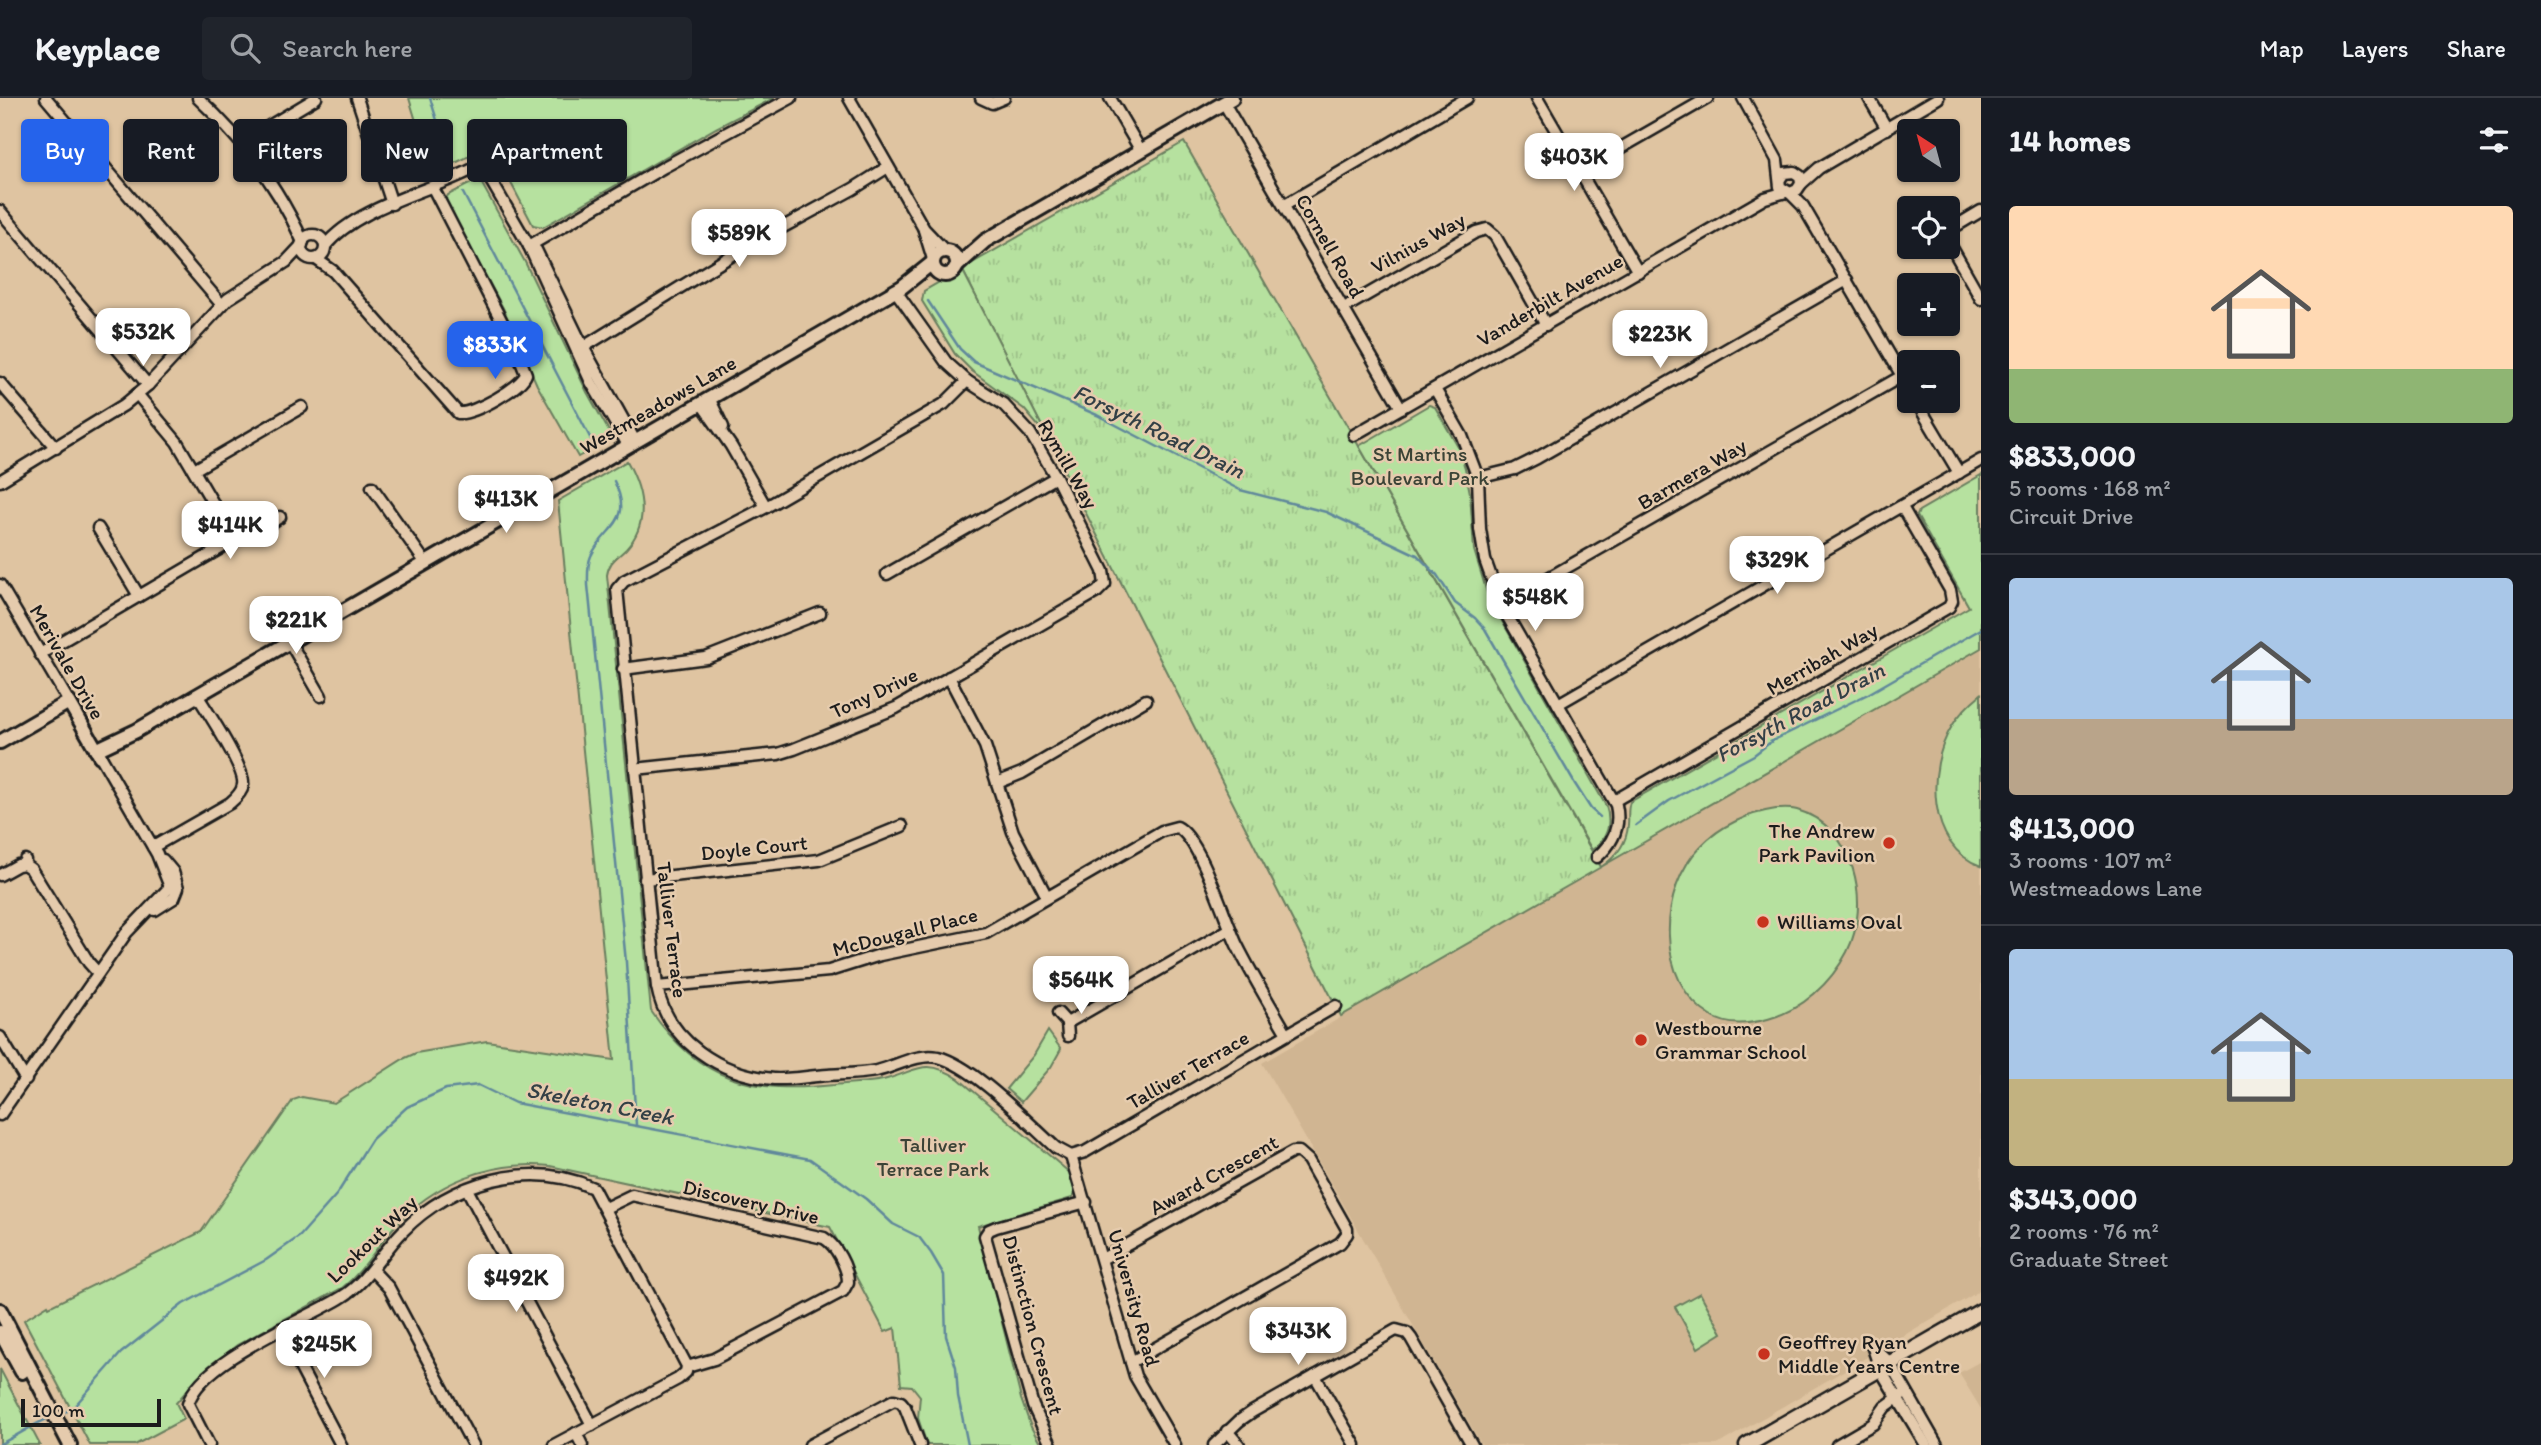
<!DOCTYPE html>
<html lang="en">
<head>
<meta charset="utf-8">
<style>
	:root { --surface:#171b24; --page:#20242c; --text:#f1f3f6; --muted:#9ea1a6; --line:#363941; --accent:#2563eb }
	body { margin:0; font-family:Itim,sans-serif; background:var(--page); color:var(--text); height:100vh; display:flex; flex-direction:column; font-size:26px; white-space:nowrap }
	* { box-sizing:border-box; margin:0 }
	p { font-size:23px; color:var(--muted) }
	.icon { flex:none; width:38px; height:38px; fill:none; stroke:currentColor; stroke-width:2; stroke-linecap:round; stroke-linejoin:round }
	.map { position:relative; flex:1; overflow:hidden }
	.drawer { display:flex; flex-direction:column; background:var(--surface); width:560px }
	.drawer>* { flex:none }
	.top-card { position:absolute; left:21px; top:21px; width:665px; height:63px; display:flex; gap:14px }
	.needle { width:46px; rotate:324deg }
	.controls { position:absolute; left:1897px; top:21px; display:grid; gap:14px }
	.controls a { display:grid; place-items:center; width:63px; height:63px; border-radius:7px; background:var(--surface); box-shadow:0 2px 5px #0004; font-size:35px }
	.scale { position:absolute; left:21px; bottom:18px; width:140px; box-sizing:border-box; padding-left:7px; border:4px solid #1c1c1c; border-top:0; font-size:19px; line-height:24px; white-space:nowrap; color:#1c1c1c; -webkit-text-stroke:5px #e5cbad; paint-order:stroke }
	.price { position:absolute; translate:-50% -60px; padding:0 16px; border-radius:14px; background:#fff; color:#222; font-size:23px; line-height:46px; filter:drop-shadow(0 2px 4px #0008) }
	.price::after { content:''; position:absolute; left:50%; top:42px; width:21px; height:16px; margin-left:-10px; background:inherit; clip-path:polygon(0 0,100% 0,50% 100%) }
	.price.on { background:var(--accent); color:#fff }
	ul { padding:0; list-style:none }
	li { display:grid; align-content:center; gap:14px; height:371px; padding:0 28px }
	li+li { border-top:2px solid var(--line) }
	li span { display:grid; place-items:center; height:217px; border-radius:7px; color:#555 }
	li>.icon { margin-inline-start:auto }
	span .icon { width:126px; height:126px; fill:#fffc; stroke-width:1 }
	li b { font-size:30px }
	h2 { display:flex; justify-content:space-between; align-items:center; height:84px; padding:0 28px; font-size:30px }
	.pill { padding:0 24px; border-radius:7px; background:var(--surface); box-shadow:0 2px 5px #0004; font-size:24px; line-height:63px }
	.pill.on { background:var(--accent); color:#fff }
	header { display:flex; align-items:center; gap:42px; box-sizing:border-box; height:98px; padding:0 35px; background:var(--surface); border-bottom:2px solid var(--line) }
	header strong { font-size:33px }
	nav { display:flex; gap:38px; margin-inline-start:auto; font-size:24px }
	.search { width:490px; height:63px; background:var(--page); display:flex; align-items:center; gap:18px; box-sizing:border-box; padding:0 24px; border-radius:7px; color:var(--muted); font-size:26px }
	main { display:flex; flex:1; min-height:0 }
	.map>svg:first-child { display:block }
	.built { fill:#d0b592 }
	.grass { fill:url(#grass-tufts); stroke:#697e5e; stroke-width:2 }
	.park { fill:#b6e19f; stroke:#697e5e; stroke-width:2 }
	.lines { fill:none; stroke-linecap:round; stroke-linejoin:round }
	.stream { stroke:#60889b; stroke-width:2.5 }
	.minor-casing { stroke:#1c1c1c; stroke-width:15 }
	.tertiary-casing { stroke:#1c1c1c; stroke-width:18 }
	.secondary-casing { stroke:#1c1c1c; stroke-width:19 }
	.minor { stroke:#e5cbad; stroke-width:10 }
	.tertiary { stroke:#e5cbad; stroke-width:12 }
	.secondary { stroke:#e5cbad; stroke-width:14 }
	.poi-dot { fill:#c8321e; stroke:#e5cbad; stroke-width:2.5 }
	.labels { text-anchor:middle; stroke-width:5; stroke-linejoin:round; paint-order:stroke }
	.street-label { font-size:21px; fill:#1c1c1c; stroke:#e5cbad }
	.park-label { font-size:21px; fill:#3b4336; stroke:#e5cbad }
	.poi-label { font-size:21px; fill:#1c1c1c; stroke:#e5cbad; text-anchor:start }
	.water-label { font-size:23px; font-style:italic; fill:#334046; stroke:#e5cbad }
</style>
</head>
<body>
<header>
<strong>Keyplace</strong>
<div class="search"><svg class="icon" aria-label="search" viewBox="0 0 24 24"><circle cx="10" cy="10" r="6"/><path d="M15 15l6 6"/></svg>Search here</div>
<nav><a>Map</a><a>Layers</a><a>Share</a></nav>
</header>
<main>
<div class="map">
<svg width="1981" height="1347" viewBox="0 0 1981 1347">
	<defs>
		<pattern id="grass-tufts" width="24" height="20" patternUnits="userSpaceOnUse" patternTransform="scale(1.75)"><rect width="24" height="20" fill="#b6e19f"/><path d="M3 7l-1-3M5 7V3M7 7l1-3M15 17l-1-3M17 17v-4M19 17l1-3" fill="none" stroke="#9cc088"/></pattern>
	</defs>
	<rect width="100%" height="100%" fill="#dfc4a1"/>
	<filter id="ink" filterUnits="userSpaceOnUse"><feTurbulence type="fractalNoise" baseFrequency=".0143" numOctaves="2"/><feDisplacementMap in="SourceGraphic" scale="14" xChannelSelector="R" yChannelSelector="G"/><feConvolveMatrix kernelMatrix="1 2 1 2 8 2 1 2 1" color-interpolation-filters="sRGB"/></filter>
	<g filter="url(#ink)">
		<g class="built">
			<path d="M1981,550V1192L1717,1347H1482L1262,965Z"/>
			<path d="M1981,1263V1311L1959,1275Z"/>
		</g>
		<path class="grass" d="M1184,44L1601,769L1341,918L962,171Z"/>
		<g class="park">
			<path d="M409,0H774L716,30L543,129L533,127L500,64L490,55H476L432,76Z"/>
			<path d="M475,83L482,86L525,164L587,294L611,337L610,341L578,359L537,287L503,210L445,103L448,97Z"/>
			<path d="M962,171L1054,352L1040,330L1024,311L972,273L955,256L922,203L924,193Z"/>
			<path d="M1429,307L1435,309L1458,349L1465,370L1470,395L1474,452L1488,498L1606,708C1612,726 1607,741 1592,752L1359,348Z"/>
			<path d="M627,363C643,392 651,424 626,451C617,460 609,463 607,477L651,913C701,985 752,995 834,987C850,985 867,985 883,982C916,974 924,958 959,981L1070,1075L1075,1095L1072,1100L978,1128L1021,1301L1031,1329L1041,1347H927L918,1320L920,1298L912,1288L901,1287L895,1230L885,1234L830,1129L550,1068C492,1062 434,1084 394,1129C376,1149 364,1173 342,1190L237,1247L203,1274L176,1305L184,1321L135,1347H90L24,1222L48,1207L49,1209L201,1134L293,1002L302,999L334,1005L403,961L416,955L487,943L614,962L558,403Z"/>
			<path d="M1981,377V550L1601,769C1616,759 1627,745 1628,727C1629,718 1627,712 1630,704L1969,509L1917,418L1919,413Z"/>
			<path d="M1981,596V768C1927,749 1926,670 1952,628C1959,616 1970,605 1981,596Z"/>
			<path d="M1776,711C1782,711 1790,710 1797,712C1854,728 1872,805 1847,854C1831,885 1802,912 1768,921C1749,926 1729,929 1711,918C1655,884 1658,791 1701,748C1720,728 1748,715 1776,711Z"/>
			<path d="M1048,933L1061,951L1051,969L1021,1004L1006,991L1034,957Z"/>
			<path d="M1700,1195L1722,1235L1698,1250L1675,1209Z"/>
			<path d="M0,1271L40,1347H0Z"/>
		</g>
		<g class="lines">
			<g class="stream">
				<path d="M430,0L451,67"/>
				<path d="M463,95L596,351"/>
				<path d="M928,203L960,251L974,264L1097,317L1240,392L1326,414L1417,457L1437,477L1455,505L1475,520L1485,531L1575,686L1591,711L1600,719"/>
				<path d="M614,383C635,426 605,427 591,458C587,467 588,477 588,487L626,864L636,1027"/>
				<path d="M1636,727L1669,703L1754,657L1772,643L1868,596L1981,531"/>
				<path d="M59,1316L72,1311L121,1255L183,1206L266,1162L300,1138L337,1096L372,1041L407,1009L446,991L478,987L515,1005L810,1061L866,1101L893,1126L919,1139L931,1155L944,1177L946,1238L956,1269L958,1298L968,1347"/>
				<path d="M0,1346C17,1338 32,1327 49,1320"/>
			</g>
			<defs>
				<g id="minor">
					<path d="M46,0L222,207"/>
					<path d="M198,0C241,40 279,90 303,144"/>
					<path d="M357,0L392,106"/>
					<path d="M849,0L924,131L944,152"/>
					<path d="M981,0L992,5L1004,0"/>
					<path d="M1110,0L1141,53"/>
					<path d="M1537,0L1638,174"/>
					<path d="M1743,0L1777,62L1780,89L1790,95L1797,92L1801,86L1800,78L1794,74L1784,75L1780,81"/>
					<path d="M1869,0L1887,31"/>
					<path d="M1224,5L1401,310"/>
					<path d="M241,45L316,0"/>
					<path d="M1579,74L1708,0"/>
					<path d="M1801,86L1819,70L1938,0"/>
					<path d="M1790,95L1803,108L1909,290"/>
					<path d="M1285,107L1467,0"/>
					<path d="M0,113L148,287"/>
					<path d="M1981,113L1951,131L1948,143L1981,201"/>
					<path d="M924,132L933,161"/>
					<circle cx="313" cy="149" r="12"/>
					<path d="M325,148C357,109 427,94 471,72L486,74L529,148L591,284L628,347"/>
					<path d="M529,148L664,69L791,0"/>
					<path d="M529,148L536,152L583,249L635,343"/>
					<path d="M316,161L333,173L458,315C473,317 522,289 526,276L516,251L433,90"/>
					<path d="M1344,210L1476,134L1487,131L1495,138L1546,227"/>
					<path d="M577,253L739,153L853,91L888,69"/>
					<path d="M967,283L944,306L766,409L624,483L617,491L657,889C667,943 721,977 774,981C791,982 810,978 828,977C843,976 860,976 876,973C895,969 917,955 938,959C974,968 1027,1024 1056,1050L1071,1058L1085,1054L1336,908"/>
					<path d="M0,285L56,350"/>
					<path d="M1435,291L1462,338L1478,380L1480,431L1485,462L1501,507L1616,707C1621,729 1613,745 1597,759"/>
					<path d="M709,300L723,329"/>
					<path d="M1916,303L1959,375"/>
					<path d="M701,305L731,348L766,409"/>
					<path d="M1354,337L1765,100L1786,94"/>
					<path d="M194,372L302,309"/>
					<path d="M1478,380L1515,371L1537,360L1847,182"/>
					<path d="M0,383L124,307L148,287L228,201L286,164L302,147"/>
					<path d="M372,389L425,464"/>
					<path d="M98,430L139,498"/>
					<path d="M229,440C245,445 267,427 280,419"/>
					<path d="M887,476L1056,379"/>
					<path d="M0,487L69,604"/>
					<path d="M1501,507L1902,278"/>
					<path d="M289,543L321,598"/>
					<path d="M40,556L221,450L229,442L227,429L177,344L137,296"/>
					<path d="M623,571L706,560L820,515"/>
					<path d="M949,579L985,648L1013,734L1047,799"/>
					<path d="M1558,606L1981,362"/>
					<path d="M635,671L778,656L794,651L896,610L1097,494L1105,486L1103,473L1056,379L1030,335L1003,306L967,283L946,264L895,192"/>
					<path d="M997,685L1022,675L1146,602"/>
					<path d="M1614,703L1949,509L1952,503L1950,492L1902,409"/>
					<path d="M153,749L230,705C236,700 242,694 243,687C246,671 207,613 197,597"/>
					<path d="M24,766L31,771L89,865L98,875"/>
					<path d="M0,777L18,767L24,766L25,762"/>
					<path d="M645,781L819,762L902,728"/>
					<path d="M155,812L174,800L178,790L173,774L163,762"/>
					<path d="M657,889L829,873L880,857L986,835L1162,733L1177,729C1200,740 1225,822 1237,847C1252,877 1270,907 1287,936"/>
					<path d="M1058,915L1067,925L1068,938"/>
					<path d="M1067,925L1230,831"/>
					<path d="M0,939L26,982"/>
					<path d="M0,1017L127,834L170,789L157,756L101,659"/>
					<path d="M1071,1058L1135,1278L1175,1347"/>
					<path d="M467,1091L592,1327"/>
					<path d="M605,1110L632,1097L824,1140C836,1147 848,1170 848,1184L843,1193L714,1261L687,1269"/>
					<path d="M1102,1161L1293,1054H1299L1308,1062L1347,1131V1136L1340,1145L1131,1264"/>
					<path d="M372,1172L389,1190L473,1347"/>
					<path d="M280,1231L341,1347"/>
					<path d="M1872,1248L1890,1265L1937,1347"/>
					<path d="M1873,1250L1880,1271L1926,1347"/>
					<path d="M1315,1278L1355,1347"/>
					<path d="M1227,1333L1239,1347"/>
					<path d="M576,1335L582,1347"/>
					<path d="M209,1347L188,1306C200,1262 306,1222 342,1199C368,1183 382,1154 403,1133C450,1084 530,1061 593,1090L687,1268L686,1274L678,1281L554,1347"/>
					<path d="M810,1347L894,1302L901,1304L905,1309L920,1347"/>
					<path d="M1051,1347L1033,1308L985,1138L989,1132L996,1129L1086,1104"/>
					<path d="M1214,1347L1239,1323L1252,1314L1396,1232L1407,1235L1411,1240L1472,1347"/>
					<path d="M1837,1347L1873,1326L1885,1309L1900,1298"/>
				</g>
				<g id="tertiary">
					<circle cx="945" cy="165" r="12"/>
					<path d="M957,168L985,143L1232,0"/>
					<path d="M0,644L69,604L100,658"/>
					<path d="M96,652L136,633L902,189L932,165"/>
					<path d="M0,1212L70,1347"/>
					<path d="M0,1234L22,1274"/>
				</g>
				<path id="secondary" d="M1747,1347L1981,1213"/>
			</defs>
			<use href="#minor" class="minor-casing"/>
			<use href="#tertiary" class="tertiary-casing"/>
			<use href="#secondary" class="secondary-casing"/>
			<use href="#minor" class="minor"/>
			<use href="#tertiary" class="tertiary"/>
			<use href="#secondary" class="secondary"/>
		</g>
	</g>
	<g class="poi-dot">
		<circle cx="1889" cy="745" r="7"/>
		<circle cx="1763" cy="824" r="7"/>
		<circle cx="1641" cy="942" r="7"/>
		<circle cx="1764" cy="1256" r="7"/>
	</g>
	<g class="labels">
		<g class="street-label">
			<text transform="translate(1418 145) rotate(-29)" y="7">Vilnius Way</text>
			<text transform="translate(1330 148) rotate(60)" y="7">Cornell Road</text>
			<text transform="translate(1550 202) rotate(-30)" y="7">Vanderbilt Avenue</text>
			<text transform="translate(658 307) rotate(-30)" y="7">Westmeadows Lane</text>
			<text transform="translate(1068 366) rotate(60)" y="7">Rymill Way</text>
			<text transform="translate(1692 376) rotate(-30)" y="7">Barmera Way</text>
			<text transform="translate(1822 561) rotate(-30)" y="7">Merribah Way</text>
			<text transform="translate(67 564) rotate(60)" y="7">Merivale Drive</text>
			<text transform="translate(874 595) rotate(-25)" y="7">Tony Drive</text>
			<text transform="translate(754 750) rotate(-6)" y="7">Doyle Court</text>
			<text transform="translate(672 832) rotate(83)" y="7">Talliver Terrace</text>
			<text transform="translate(905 834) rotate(-14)" y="7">McDougall Place</text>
			<text transform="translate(1188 972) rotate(-30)" y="7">Talliver Terrace</text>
			<text transform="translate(1214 1077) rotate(-29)" y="7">Award Crescent</text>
			<text transform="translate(751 1104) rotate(13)" y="7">Discovery Drive</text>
			<text transform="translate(372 1141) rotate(-44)" y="7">Lookout Way</text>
			<text transform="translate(1134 1200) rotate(74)" y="7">University Road</text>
			<text transform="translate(1033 1227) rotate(75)" y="7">Distinction Crescent</text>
		</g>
		<g class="park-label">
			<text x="1420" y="363">St Martins<tspan x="1420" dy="24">Boulevard Park</tspan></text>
			<text x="933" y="1054">Talliver<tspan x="933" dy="24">Terrace Park</tspan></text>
		</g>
		<g class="poi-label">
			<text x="1875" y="740" text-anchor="end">The Andrew<tspan x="1875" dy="24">Park Pavilion</tspan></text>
			<text x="1777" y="831">Williams Oval</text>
			<text x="1655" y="937">Westbourne<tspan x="1655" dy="24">Grammar School</tspan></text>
			<text x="1778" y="1251">Geoffrey Ryan<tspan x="1778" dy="24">Middle Years Centre</tspan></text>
		</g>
		<g class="water-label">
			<text transform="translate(1159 333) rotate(26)" y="8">Forsyth Road Drain</text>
			<text transform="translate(1800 614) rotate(-28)" y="8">Forsyth Road Drain</text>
			<text transform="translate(600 1005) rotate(11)" y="8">Skeleton Creek</text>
		</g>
	</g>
</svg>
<div class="controls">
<a><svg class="needle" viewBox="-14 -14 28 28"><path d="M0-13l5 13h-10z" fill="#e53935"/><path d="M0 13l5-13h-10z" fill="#9ea1a6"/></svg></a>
<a><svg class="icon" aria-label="locate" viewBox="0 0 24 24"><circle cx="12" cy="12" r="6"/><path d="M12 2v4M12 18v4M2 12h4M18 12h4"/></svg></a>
<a>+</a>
<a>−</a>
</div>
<div class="scale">100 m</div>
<b class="price" style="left:1574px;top:95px">$403K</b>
<b class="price" style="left:739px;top:171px">$589K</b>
<b class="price" style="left:143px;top:270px">$532K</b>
<b class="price" style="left:1660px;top:272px">$223K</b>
<b class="price on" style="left:495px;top:283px">$833K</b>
<b class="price" style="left:506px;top:437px">$413K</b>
<b class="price" style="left:230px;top:463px">$414K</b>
<b class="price" style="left:1777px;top:498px">$329K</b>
<b class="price" style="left:1535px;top:535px">$548K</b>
<b class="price" style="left:296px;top:558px">$221K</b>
<b class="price" style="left:1081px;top:918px">$564K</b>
<b class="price" style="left:516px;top:1216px">$492K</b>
<b class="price" style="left:1298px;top:1269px">$343K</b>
<b class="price" style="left:324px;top:1282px">$245K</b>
<div class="top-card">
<a class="pill on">Buy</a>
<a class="pill">Rent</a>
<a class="pill">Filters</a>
<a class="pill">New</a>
<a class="pill">Apartment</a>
</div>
</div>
<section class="drawer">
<h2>14 homes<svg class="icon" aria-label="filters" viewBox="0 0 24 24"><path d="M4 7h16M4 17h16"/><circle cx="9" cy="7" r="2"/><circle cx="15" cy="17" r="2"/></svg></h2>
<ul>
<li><span style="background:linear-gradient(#ffd9b3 75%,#8fb573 0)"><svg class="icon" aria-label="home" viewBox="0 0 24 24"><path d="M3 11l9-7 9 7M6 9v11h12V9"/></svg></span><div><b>$833,000</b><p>5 rooms · 168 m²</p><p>Circuit Drive</p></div></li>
<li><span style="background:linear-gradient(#a9c7e8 65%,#b9a48a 0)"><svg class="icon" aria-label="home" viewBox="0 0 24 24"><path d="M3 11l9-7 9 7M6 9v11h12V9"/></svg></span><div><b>$413,000</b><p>3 rooms · 107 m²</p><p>Westmeadows Lane</p></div></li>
<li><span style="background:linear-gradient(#a9c7e8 60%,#c2b280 0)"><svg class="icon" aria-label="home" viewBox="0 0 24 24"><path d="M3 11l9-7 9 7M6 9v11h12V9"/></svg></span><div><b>$343,000</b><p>2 rooms · 76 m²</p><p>Graduate Street</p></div></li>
</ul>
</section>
</main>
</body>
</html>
